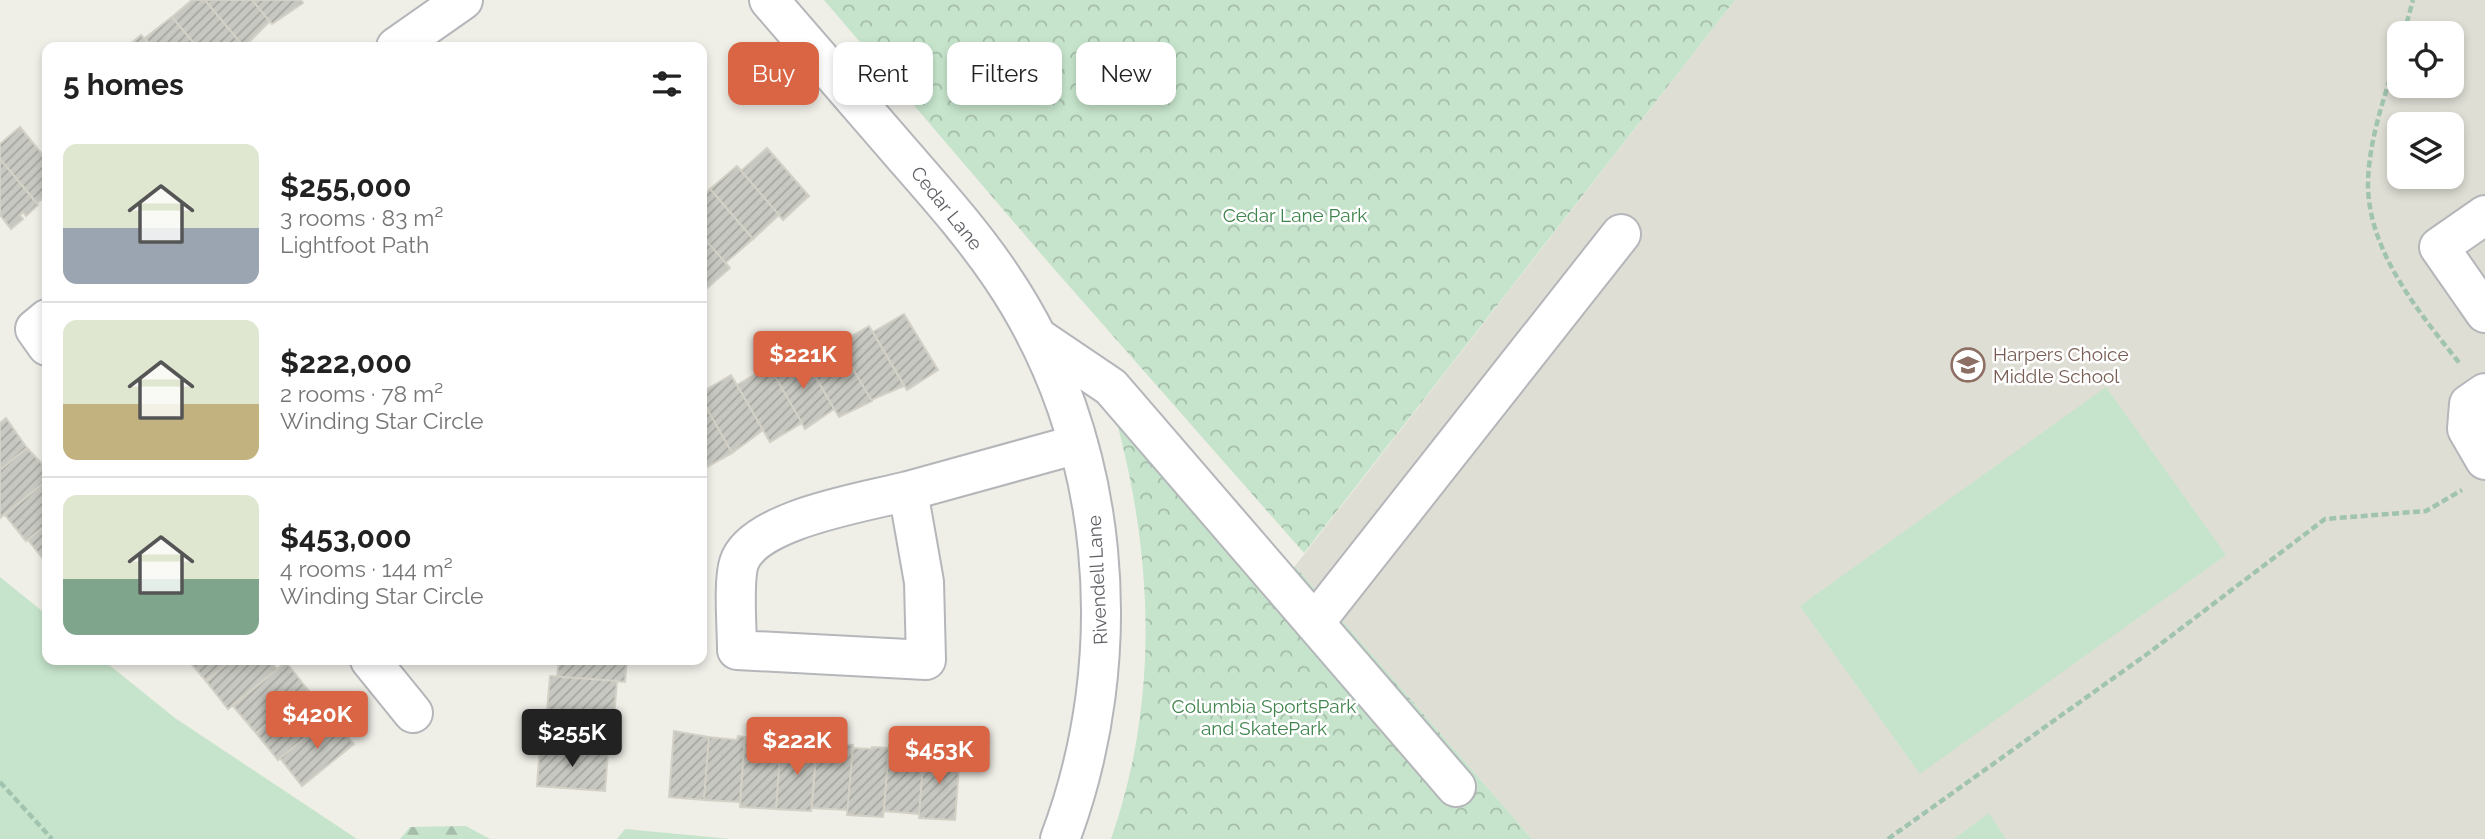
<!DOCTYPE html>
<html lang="en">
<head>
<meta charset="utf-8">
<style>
	:root { --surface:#fff; --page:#f2f2f2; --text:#222; --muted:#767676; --line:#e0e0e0; --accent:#d96544 }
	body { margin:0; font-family:Raleway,sans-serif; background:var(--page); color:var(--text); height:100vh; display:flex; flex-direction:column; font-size:26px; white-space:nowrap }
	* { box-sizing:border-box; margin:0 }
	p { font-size:23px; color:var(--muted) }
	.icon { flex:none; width:38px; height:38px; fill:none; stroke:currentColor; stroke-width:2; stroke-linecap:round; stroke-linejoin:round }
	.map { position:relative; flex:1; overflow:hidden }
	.details { position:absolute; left:42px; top:42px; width:665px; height:623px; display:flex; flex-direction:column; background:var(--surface); border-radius:14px; box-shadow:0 4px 10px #0003 }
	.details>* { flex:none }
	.top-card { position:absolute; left:728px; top:42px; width:665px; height:63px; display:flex; gap:14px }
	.controls { position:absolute; left:2387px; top:21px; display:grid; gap:14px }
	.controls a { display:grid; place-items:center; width:77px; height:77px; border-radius:14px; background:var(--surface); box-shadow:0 4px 10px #0003; font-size:35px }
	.price { position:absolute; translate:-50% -60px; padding:0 16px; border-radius:7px; background:var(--accent); color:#fff; font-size:23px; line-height:46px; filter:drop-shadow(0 2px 4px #0008) }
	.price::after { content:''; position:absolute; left:50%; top:42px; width:21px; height:16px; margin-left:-10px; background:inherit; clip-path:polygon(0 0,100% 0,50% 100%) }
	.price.current { background:#222; color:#fff }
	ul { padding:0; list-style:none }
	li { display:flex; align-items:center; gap:21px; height:175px; padding:0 21px }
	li+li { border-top:2px solid var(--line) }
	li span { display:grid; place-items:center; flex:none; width:196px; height:140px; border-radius:14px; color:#555 }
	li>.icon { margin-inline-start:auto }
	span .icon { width:84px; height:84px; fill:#fffc; stroke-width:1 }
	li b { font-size:30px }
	h2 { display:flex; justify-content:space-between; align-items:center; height:84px; padding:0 21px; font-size:30px }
	.chip { padding:0 24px; border-radius:14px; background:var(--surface); box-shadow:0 4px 10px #0003; font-size:24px; line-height:63px }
	.chip.current { background:var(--accent); color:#fff }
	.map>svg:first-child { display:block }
	.education { fill:#dfded5; fill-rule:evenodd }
	.grass { fill:#c6e4cb }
	.forest { fill:url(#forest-firs) }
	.park { fill:url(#park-crowns) }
	.building { fill:url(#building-hatch); stroke:#d3d1c6; stroke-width:2 }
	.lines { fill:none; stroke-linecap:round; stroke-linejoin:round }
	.minor-casing { stroke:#b4b6ba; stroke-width:42 }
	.path { stroke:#a0c4b0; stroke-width:4.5; stroke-dasharray:7 3.5; stroke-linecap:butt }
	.minor { stroke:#fff; stroke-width:38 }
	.labels { text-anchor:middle; stroke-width:5; stroke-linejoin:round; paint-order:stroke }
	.street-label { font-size:19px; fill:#5f6166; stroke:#fff }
	.park-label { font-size:19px; fill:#3f844c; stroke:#fff }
	.education-label { font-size:19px; fill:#785e54; stroke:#fff; text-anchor:start }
</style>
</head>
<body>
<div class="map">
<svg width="2485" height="839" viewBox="0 0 2485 839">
	<defs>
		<pattern id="forest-firs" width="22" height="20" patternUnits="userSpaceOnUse" patternTransform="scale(1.75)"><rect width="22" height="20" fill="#c6e4cb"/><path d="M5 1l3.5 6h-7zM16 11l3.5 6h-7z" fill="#a4bca9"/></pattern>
		<pattern id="park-crowns" width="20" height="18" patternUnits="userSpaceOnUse" patternTransform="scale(1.75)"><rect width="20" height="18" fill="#c6e4cb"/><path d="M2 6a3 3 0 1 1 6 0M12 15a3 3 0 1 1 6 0" fill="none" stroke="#a4bca9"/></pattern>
		<pattern id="building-hatch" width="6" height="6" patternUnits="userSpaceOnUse" patternTransform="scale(1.75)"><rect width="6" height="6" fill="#c8c8c2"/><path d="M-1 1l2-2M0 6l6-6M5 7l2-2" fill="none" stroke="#a6a6a1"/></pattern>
	</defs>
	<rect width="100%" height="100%" fill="#efeee7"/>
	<path class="education" d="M1735,0H2485V839H1532L1295,566ZM2399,33H2452V86H2399ZM2399,124H2452V177H2399Z"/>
	<g class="grass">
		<path d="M2106,387L2226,555L1920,774L1800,606Z"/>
		<path d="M0,577L47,615V660H103L175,718L357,839H0Z"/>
		<path d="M1989,813L2006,839H1954Z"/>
	</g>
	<path class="forest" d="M466,826L490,839H400L410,827Z"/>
	<g class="park">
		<path d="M824,0H1735L1304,553L1048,262Z"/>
		<path d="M1107,388L1280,586L1295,566L1532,839H1111C1163,691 1152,535 1107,388Z"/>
		<path d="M625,829L731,839H617Z"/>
	</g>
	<g class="building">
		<path d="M192,0H205L244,47H197L172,17Z"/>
		<path d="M205,0H252L270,21L244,47Z"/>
		<path d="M252,0H301L303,3L272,24Z"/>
		<path d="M172,17L197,47H152L145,38Z"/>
		<path d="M141,35L152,47H127Z"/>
		<path d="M20,127L47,160V195L37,203L0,159V144Z"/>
		<path d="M767,148L809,196L783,220L741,171Z"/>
		<path d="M0,159L38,205L26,216L23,212L20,215L23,219L11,229L0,215Z"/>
		<path d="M737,166L779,215L753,239L710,189Z"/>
		<path d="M710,189L753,239L725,263L702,236V197Z"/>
		<path d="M702,236L730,268L704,291L702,289Z"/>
		<path d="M904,314L938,370L907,390L873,332Z"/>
		<path d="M869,326L904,386L871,400L838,344Z"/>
		<path d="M838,344L872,401L839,417L807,362Z"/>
		<path d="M802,354L834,409L805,429L772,372Z"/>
		<path d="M769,366L802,423L770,442L737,385Z"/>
		<path d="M731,375L763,430L732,453L702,400V392Z"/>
		<path d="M702,400L732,453L703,469L702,467Z"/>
		<path d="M6,418L27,448L0,470V423Z"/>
		<path d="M27,448L47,469V480L0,518V470Z"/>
		<path d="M47,480V524L26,541L5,515Z"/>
		<path d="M47,524V564L28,540Z"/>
		<path d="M188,660H232L206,681Z"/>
		<path d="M232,660H269L277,669L228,709L206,681Z"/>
		<path d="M559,660H627L625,682L557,677Z"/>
		<path d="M286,662L308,690L256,733L233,706Z"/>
		<path d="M550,676L617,681L614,717L547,711Z"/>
		<path d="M308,690L331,717L278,760L256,733Z"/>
		<path d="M547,711L614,717L611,752L544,747Z"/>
		<path d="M331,717L354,744L302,786L280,758Z"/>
		<path d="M674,731L709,737L704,800L669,797Z"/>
		<path d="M738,736L745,737L740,802L704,800L709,737L737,740Z"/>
		<path d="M745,737L769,739V744L781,745L776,809L740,807Z"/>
		<path d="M799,741L817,743L811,811L776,809L781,745L799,746Z"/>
		<path d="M817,743L853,745L848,810L812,808Z"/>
		<path d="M889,745L924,751L919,814L884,811Z"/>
		<path d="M540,746L608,752L605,791L537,786Z"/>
		<path d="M872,747L889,748L883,817L847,815L853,748L872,749Z"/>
		<path d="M924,751L960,753L955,820L919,818Z"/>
	</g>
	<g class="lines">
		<defs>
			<g id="minor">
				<path d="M769,0C814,52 859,104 904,156C938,195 972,233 1001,276C1112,439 1129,656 1060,839"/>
				<path d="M396,47L463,0"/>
				<path d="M2485,215L2439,247L2485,313"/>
				<path d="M47,319L35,329L47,346"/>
				<path d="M1037,337L1111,387L1456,787"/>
				<path d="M2485,393L2469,404L2467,429L2485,460"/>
				<path d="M908,491C866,502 753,519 739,563C733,581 737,628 737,650L926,660L924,582L908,491L1078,444"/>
				<path d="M1316,621L1621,234"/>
				<path d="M370,660L413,713"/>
			</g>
		</defs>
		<use href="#minor" class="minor-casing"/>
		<g class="path">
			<path d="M2404,33L2413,0"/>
			<path d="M2399,49C2386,93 2368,140 2368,186C2369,253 2421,315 2461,365"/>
			<path d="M0,782L52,839"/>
			<path d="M1888,839L2150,652L2325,519L2426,511L2462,490"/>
		</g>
		<use href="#minor" class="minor"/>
	</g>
	<defs>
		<symbol id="school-ring" viewBox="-11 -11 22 22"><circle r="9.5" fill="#fff" stroke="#8d6e63" stroke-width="1.5"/><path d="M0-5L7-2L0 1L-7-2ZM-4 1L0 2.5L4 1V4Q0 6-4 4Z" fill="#8d6e63"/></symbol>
	</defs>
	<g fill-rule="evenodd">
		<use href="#school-ring" x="1949" y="346" width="38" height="38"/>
	</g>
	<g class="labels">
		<g class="street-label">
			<text transform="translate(947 208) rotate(51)" y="7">Cedar Lane</text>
			<text transform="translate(1097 580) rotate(-93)" y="7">Rivendell Lane</text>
		</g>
		<g class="park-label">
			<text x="1295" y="222">Cedar Lane Park</text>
			<text x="1264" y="713">Columbia SportsPark<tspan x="1264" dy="22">and SkatePark</tspan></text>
		</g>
		<g class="education-label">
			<text x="1993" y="361">Harpers Choice<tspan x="1993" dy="22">Middle School</tspan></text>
		</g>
	</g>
</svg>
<div class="controls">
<a><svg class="icon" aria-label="locate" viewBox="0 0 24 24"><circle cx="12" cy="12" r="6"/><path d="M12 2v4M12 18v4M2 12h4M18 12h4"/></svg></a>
<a><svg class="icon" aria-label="layers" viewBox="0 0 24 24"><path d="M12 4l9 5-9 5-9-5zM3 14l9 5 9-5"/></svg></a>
</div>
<b class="price" style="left:803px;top:391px">$221K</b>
<b class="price" style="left:317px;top:751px">$420K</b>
<b class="price current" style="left:572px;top:769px">$255K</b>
<b class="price" style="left:797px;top:777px">$222K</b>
<b class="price" style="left:939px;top:786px">$453K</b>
<div class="top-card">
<a class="chip current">Buy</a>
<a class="chip">Rent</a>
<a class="chip">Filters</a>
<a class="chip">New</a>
</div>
<section class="details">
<h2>5 homes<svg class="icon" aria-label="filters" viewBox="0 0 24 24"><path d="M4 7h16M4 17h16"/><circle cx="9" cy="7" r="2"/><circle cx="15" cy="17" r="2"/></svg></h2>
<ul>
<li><span style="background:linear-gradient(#dfe7d0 60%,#9aa5b1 0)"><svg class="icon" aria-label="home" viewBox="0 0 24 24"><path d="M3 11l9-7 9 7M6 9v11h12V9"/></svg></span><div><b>$255,000</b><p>3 rooms · 83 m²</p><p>Lightfoot Path</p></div></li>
<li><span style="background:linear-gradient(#dfe7d0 60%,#c2b280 0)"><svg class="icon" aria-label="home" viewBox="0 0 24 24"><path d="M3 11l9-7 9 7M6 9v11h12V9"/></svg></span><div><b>$222,000</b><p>2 rooms · 78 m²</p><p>Winding Star Circle</p></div></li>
<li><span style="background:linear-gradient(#dfe7d0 60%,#7fa58c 0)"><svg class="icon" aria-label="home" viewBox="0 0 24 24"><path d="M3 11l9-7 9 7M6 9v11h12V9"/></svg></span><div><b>$453,000</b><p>4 rooms · 144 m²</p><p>Winding Star Circle</p></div></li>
</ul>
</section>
</div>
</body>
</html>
